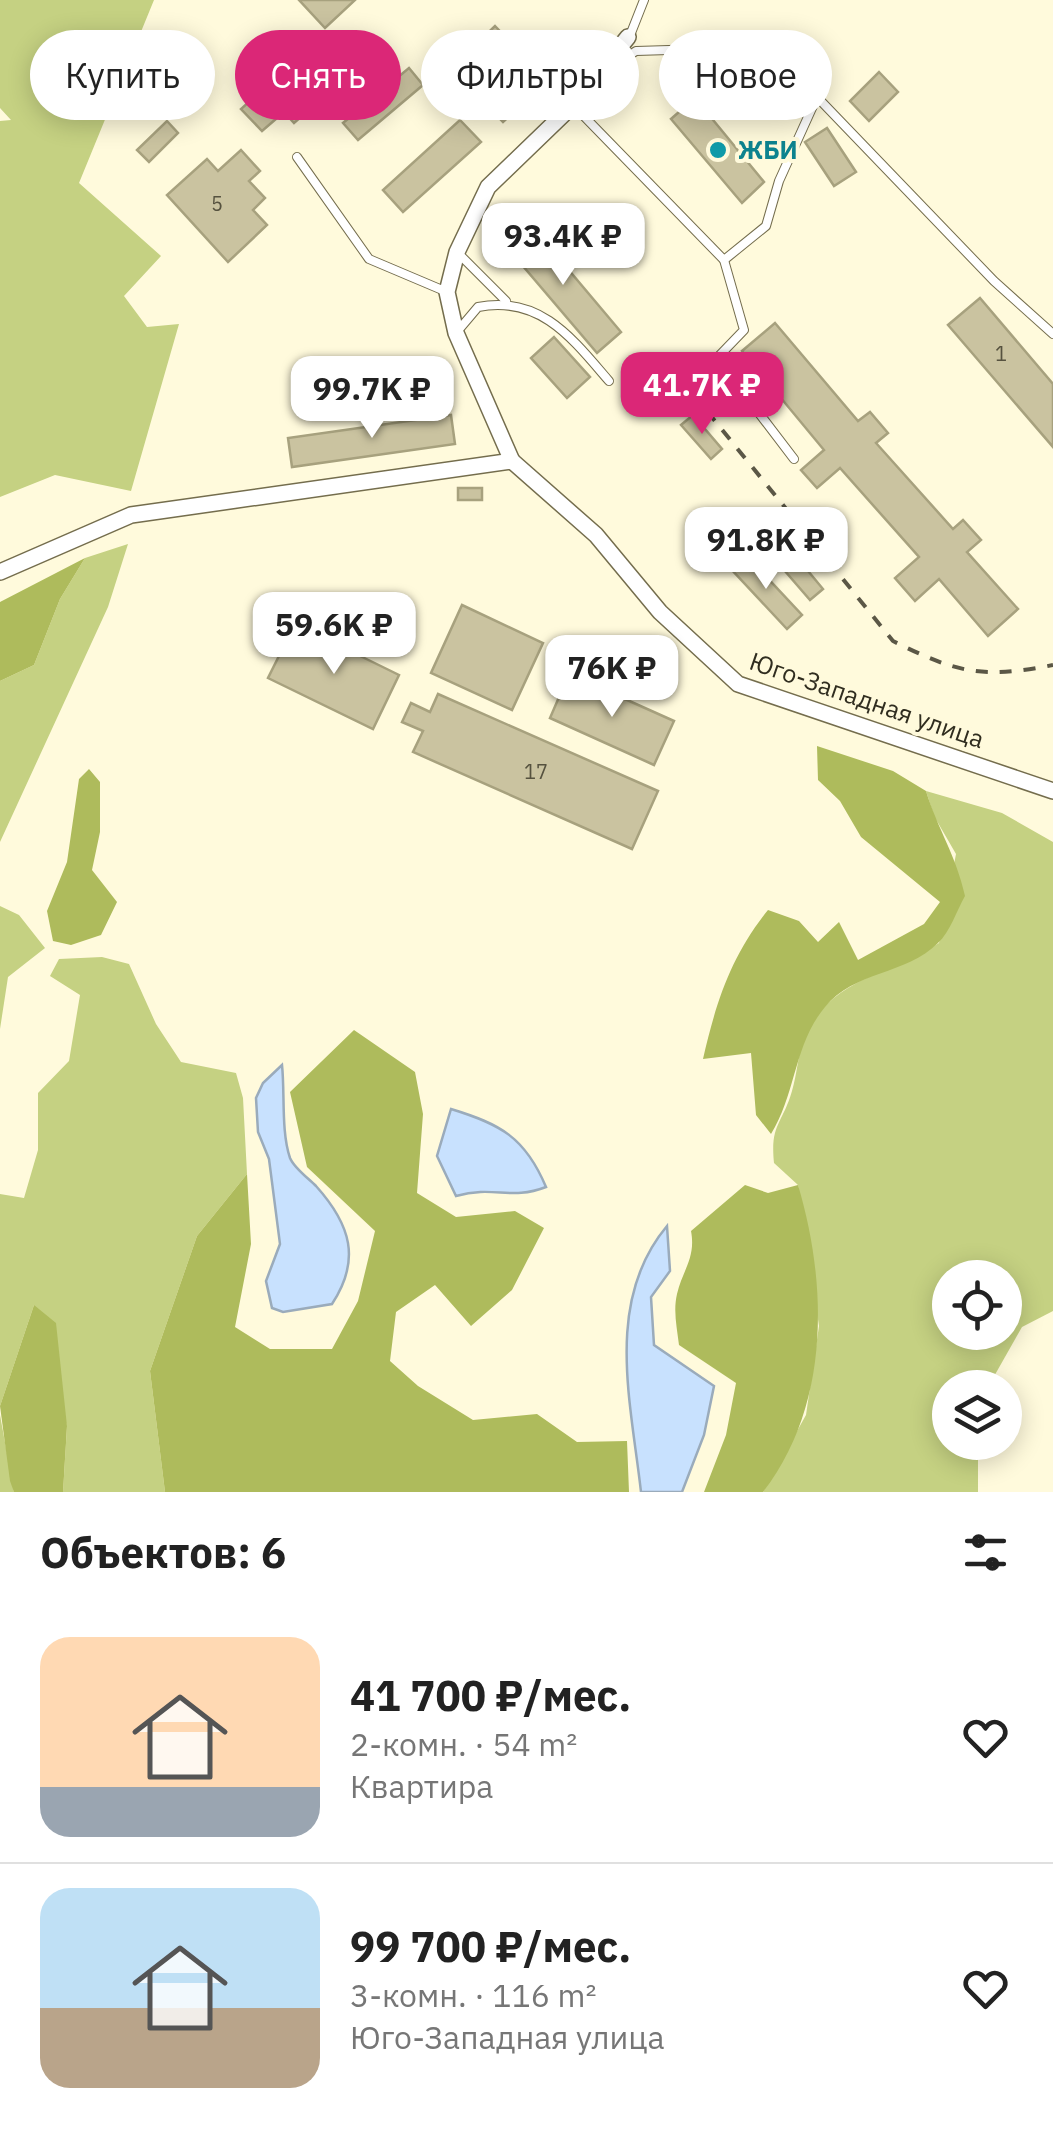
<!DOCTYPE html>
<html lang="ru">
<head>
<meta charset="utf-8">
<style>
	:root { --surface:#fff; --page:#f6f6f6; --text:#222; --muted:#767676; --line:#e0e0e0; --accent:#db2777 }
	body { margin:0; font-family:"IBM Plex Sans",sans-serif; background:var(--page); color:var(--text); height:100vh; display:flex; flex-direction:column; font-size:38px; white-space:nowrap }
	* { box-sizing:border-box; margin:0 }
	p { font-size:32px; color:var(--muted) }
	.icon { flex:none; width:55px; height:55px; fill:none; stroke:currentColor; stroke-width:2; stroke-linecap:round; stroke-linejoin:round }
	.map { position:relative; height:1492px; overflow:hidden }
	.details { display:flex; flex-direction:column; background:var(--surface); flex:1 }
	.details>* { flex:none }
	.banner { position:absolute; left:30px; top:30px; width:995px; height:90px; display:flex; gap:20px }
	.controls { position:absolute; left:932px; top:1260px; display:grid; gap:20px }
	.controls a { display:grid; place-items:center; width:90px; height:90px; border-radius:50%; background:var(--surface); box-shadow:0 5px 25px #0003; font-size:50px }
	.price { position:absolute; translate:-50% -85px; padding:0 22px; border-radius:20px; background:#fff; color:#222; font-size:32px; line-height:65px; filter:drop-shadow(0 2px 5px #0008) }
	.price::after { content:''; position:absolute; left:50%; top:60px; width:30px; height:22px; margin-left:-15px; background:inherit; clip-path:polygon(0 0,100% 0,50% 100%) }
	.price.active { background:var(--accent); color:#fff }
	ul { padding:0; list-style:none }
	li { display:flex; align-items:center; gap:30px; height:250px; padding:0 40px }
	li+li { border-top:2px solid var(--line) }
	li span { display:grid; place-items:center; flex:none; width:280px; height:200px; border-radius:30px; color:#555 }
	li>.icon { margin-inline-start:auto }
	span .icon { width:120px; height:120px; fill:#fffc; stroke-width:1 }
	li b { font-size:42px }
	h2 { display:flex; justify-content:space-between; align-items:center; height:120px; padding:0 40px; font-size:42px }
	.chip { padding:0 35px; border-radius:45px; background:var(--surface); box-shadow:0 5px 25px #0003; font-size:35px; line-height:90px }
	.chip.active { background:var(--accent); color:#fff }
	.map>svg:first-child { display:block }
	.green { fill:#c5d182; fill-rule:evenodd }
	.forest { fill:#aebb5c }
	.water { fill:#c8e1fe; stroke:#9aabbb; stroke-width:2.5 }
	.building { fill:#cac3a0; stroke:#a7a17e; stroke-width:2.5 }
	.lines { fill:none; stroke-linecap:round; stroke-linejoin:round }
	.service-casing { stroke:#746d4d; stroke-width:10 }
	.minor-casing { stroke:#746d4d; stroke-width:18 }
	.service { stroke:#fff; stroke-width:8 }
	.minor { stroke:#fff; stroke-width:15 }
	.rail { stroke:#5b5746; stroke-width:4; stroke-dasharray:12 12; stroke-linecap:butt }
	.culture-dot { fill:#0f9aa8; stroke:#fffadc; stroke-width:4 }
	.labels { text-anchor:middle; stroke-width:8; stroke-linejoin:round; paint-order:stroke }
	.number-label { font-size:20px; fill:#56523f }
	.culture-label { font-size:25px; font-weight:bold; fill:#0d838f; stroke:#fffadc; text-anchor:start }
	.street-label { font-size:25px; fill:#302d1f; stroke:#fffadc }
</style>
</head>
<body>
<div class="map">
<svg width="1053" height="1492" viewBox="0 0 1053 1492">
	<rect width="100%" height="100%" fill="#fffadc"/>
	<g class="green">
		<path d="M0,0H154L79,183L161,256L124,296L147,327L179,324L131,491L55,475L0,497V121L11,120L0,108Z"/>
		<path d="M128,544L108,607L0,842V681L34,665L60,599L85,558Z"/>
		<path d="M926,791L1002,813L1053,842V1311L1022,1327L988,1387L950,1388V1442L978,1443V1492H763L806,1415L819,1326L798,1185L774,1163C770,1124 782,1125 792,1091C797,1074 798,1055 804,1038C826,981 893,972 939,943L956,854L934,816ZM950,1278H1005V1332H950Z"/>
		<path d="M0,906L19,915L45,948L8,977L0,1029Z"/>
		<path d="M102,957L129,964L156,1024L181,1062L236,1073L243,1098L247,1174L197,1236L150,1371L165,1492H63L67,1426L34,1305L0,1406V1194L24,1198L38,1150V1093L69,1061L80,995L50,976L59,959Z"/>
		<path d="M0,1415L14,1492H0Z"/>
	</g>
	<g class="forest">
		<path d="M85,558L60,599L34,665L0,681V602Z"/>
		<path d="M817,746L893,771L926,791C938,830 956,855 965,896C957,910 950,932 938,943C906,975 854,971 825,1007C794,1044 796,1094 771,1134L756,1115L751,1053L703,1059C716,1002 731,956 768,910L799,921L818,942L839,922L858,960L924,924L940,902L861,837L840,801L818,780Z"/>
		<path d="M89,769L100,782V832L92,870L117,902L101,935L71,945L53,941L47,911L67,862L79,779Z"/>
		<path d="M354,1030L415,1072L423,1114L417,1193L456,1217L515,1211L544,1228L512,1290L471,1326L435,1285L396,1312L390,1361L418,1386L473,1420L537,1414L577,1442L627,1441L629,1492H165L150,1371L197,1236L247,1174L251,1244L235,1327L270,1349H332L358,1301L375,1231L307,1167L290,1092Z"/>
		<path d="M745,1185L768,1193L798,1185C828,1286 830,1405 763,1492H704L726,1435L736,1383L679,1345C677,1328 673,1311 677,1294C683,1269 696,1258 691,1231Z"/>
		<path d="M34,1305L56,1323L67,1426L63,1492H14L10,1481L0,1406Z"/>
	</g>
	<g class="water">
		<path d="M282,1065C285,1093 281,1132 290,1158C294,1168 308,1178 316,1186C351,1225 361,1260 332,1304L283,1312L272,1308L266,1281L280,1244L269,1159L258,1132L256,1098L263,1083Z"/>
		<path d="M451,1109C500,1124 525,1137 546,1187C510,1201 495,1185 456,1196L437,1156Z"/>
		<path d="M667,1226L670,1271L651,1297L654,1345L714,1386L704,1435L682,1492H641C631,1402 604,1301 667,1226Z"/>
	</g>
	<g class="building">
		<path d="M299,0H355L325,28Z"/>
		<path d="M495,26L519,51L507,62L535,92L503,122L480,98L500,79L471,49Z"/>
		<path d="M301,55L332,90L294,123L284,112L262,131L241,109Z"/>
		<path d="M409,68L423,85L358,140L343,123Z"/>
		<path d="M879,72L898,92L869,121L850,101Z"/>
		<path d="M695,98L764,182L742,203L671,119Z"/>
		<path d="M460,120L481,142L403,212L383,190Z"/>
		<path d="M167,121L178,133L149,162L137,150Z"/>
		<path d="M827,128L856,172L834,186L805,142Z"/>
		<path d="M241,150L260,171L249,181L265,198L253,210L267,225L228,262L167,195L207,159L218,171Z"/>
		<path d="M530,224L621,332L597,353L505,245Z"/>
		<path d="M980,298L1053,384V447L948,325Z"/>
		<path d="M775,323L858,421L870,412L888,433L876,443L953,529L963,520L981,540L967,552L1018,609L988,636L939,579L915,601L895,578L919,557L840,468L817,488L801,470L824,450L742,351Z"/>
		<path d="M554,337L590,377L567,398L531,358Z"/>
		<path d="M451,415L455,444L292,467L288,438Z"/>
		<path d="M693,415L722,449L711,459L681,425Z"/>
		<rect x="458" y="488" width="24" height="12"/>
		<path d="M779,536L823,589L810,600L765,548Z"/>
		<path d="M717,543L726,554L710,566L702,555Z"/>
		<path d="M746,555L802,615L787,629L731,569Z"/>
		<path d="M462,605L543,643L512,710L431,673Z"/>
		<path d="M295,624L399,675L373,729L268,678Z"/>
		<path d="M569,674L674,721L654,765L550,718Z"/>
		<path d="M438,694L658,791L632,849L413,752L423,731L402,722L411,703L430,712Z"/>
	</g>
	<g class="lines">
		<defs>
			<g id="service">
				<path d="M629,38L644,0"/>
				<path d="M608,69L636,51L702,49L755,56L797,75L817,97L779,181L766,226L724,260"/>
				<path d="M817,97L994,281L1053,334"/>
				<path d="M573,105L724,260L744,330L717,358L794,459"/>
				<path d="M297,157L369,259L447,292"/>
				<path d="M457,252L506,301"/>
				<path d="M456,333L478,307C540,295 572,338 609,381"/>
			</g>
			<g id="minor">
				<path d="M512,461L456,333L447,292L457,252L488,187L573,105L628,37"/>
				<path d="M0,572L131,515L512,461L596,535L660,612L738,684L1053,791"/>
			</g>
		</defs>
		<use href="#service" class="service-casing"/>
		<use href="#minor" class="minor-casing"/>
		<use href="#service" class="service"/>
		<use href="#minor" class="minor"/>
		<path class="rail" d="M677,374L893,641C957,673 982,679 1053,665"/>
	</g>
	<circle class="culture-dot" cx="718" cy="150" r="10"/>
	<g class="labels">
		<g class="number-label">
			<text x="217" y="211">5</text>
			<text x="1001" y="361">1</text>
			<text x="536" y="779">17</text>
		</g>
		<g class="culture-label">
			<text x="738" y="159">ЖБИ</text>
		</g>
		<g class="street-label">
			<text transform="translate(867 700) rotate(19)" y="9">Юго-Западная улица</text>
		</g>
	</g>
</svg>
<div class="controls">
<a><svg class="icon" aria-label="locate" viewBox="0 0 24 24"><circle cx="12" cy="12" r="6"/><path d="M12 2v4M12 18v4M2 12h4M18 12h4"/></svg></a>
<a><svg class="icon" aria-label="layers" viewBox="0 0 24 24"><path d="M12 4l9 5-9 5-9-5zM3 14l9 5 9-5"/></svg></a>
</div>
<b class="price" style="left:563px;top:288px">93.4K ₽</b>
<b class="price active" style="left:702px;top:437px">41.7K ₽</b>
<b class="price" style="left:372px;top:441px">99.7K ₽</b>
<b class="price" style="left:766px;top:592px">91.8K ₽</b>
<b class="price" style="left:334px;top:677px">59.6K ₽</b>
<b class="price" style="left:612px;top:720px">76K ₽</b>
<div class="banner">
<a class="chip">Купить</a>
<a class="chip active">Снять</a>
<a class="chip">Фильтры</a>
<a class="chip">Новое</a>
</div>
</div>
<section class="details">
<h2>Объектов: 6<svg class="icon" aria-label="filters" viewBox="0 0 24 24"><path d="M4 7h16M4 17h16"/><circle cx="9" cy="7" r="2"/><circle cx="15" cy="17" r="2"/></svg></h2>
<ul>
<li><span style="background:linear-gradient(#ffd9b3 75%,#9aa5b1 0)"><svg class="icon" aria-label="home" viewBox="0 0 24 24"><path d="M3 11l9-7 9 7M6 9v11h12V9"/></svg></span><div><b>41 700 ₽/мес.</b><p>2-комн. · 54 m²</p><p>Квартира</p></div><svg class="icon" aria-label="heart" viewBox="0 0 24 24"><path d="M12 20l-8-8c-3-5 5-10 8-4 3-6 11-1 8 4z"/></svg></li>
<li><span style="background:linear-gradient(#bfe0f5 60%,#b9a48a 0)"><svg class="icon" aria-label="home" viewBox="0 0 24 24"><path d="M3 11l9-7 9 7M6 9v11h12V9"/></svg></span><div><b>99 700 ₽/мес.</b><p>3-комн. · 116 m²</p><p>Юго-Западная улица</p></div><svg class="icon" aria-label="heart" viewBox="0 0 24 24"><path d="M12 20l-8-8c-3-5 5-10 8-4 3-6 11-1 8 4z"/></svg></li>
</ul>
</section>
</body>
</html>
